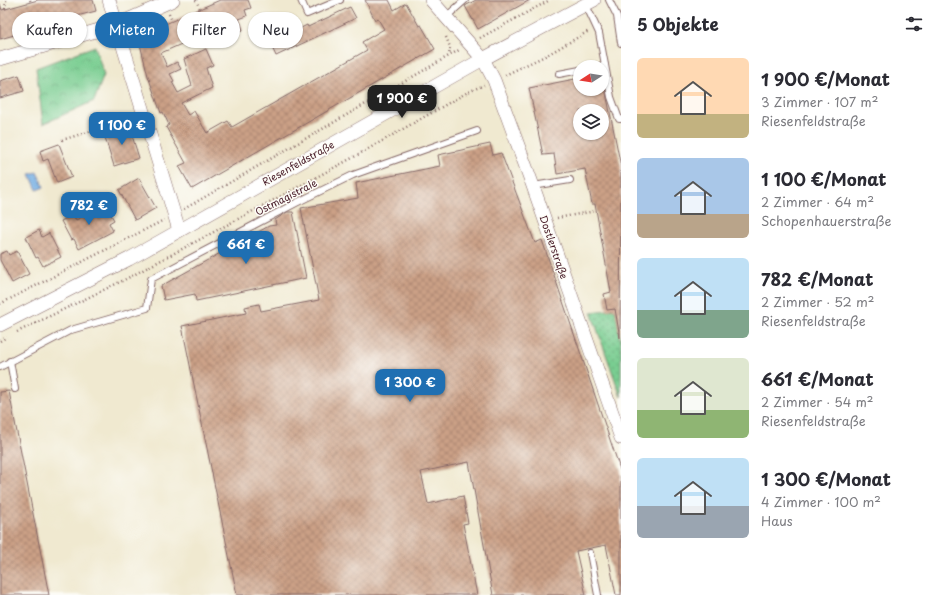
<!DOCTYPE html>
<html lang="de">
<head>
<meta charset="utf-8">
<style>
	:root { --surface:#fff; --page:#f2f2f3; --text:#2b2b33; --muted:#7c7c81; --accent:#1f6fb2 }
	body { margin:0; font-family:"Playpen Sans",sans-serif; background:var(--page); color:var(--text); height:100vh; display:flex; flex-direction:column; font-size:15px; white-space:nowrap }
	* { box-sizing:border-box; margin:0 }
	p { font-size:13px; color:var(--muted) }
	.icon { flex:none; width:22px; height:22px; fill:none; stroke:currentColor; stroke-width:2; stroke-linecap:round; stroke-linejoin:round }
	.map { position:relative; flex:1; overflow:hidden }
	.panel { display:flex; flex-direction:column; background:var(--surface); width:320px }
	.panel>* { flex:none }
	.guide { position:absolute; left:12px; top:12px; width:380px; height:36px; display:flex; gap:8px }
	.needle { width:26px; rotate:258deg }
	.controls { position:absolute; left:573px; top:60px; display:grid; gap:8px }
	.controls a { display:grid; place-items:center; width:36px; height:36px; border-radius:50%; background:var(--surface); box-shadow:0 1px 3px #0004; font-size:20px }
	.price { position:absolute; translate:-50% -34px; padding:0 9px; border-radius:8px; background:var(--accent); color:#fff; font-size:13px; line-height:26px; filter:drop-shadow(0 1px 2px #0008) }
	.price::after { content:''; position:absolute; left:50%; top:24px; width:12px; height:9px; margin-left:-6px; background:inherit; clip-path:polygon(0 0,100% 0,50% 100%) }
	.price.selected { background:#222; color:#fff }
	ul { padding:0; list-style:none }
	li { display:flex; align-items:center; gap:12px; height:100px; padding:0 16px }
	li span { display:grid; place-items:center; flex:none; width:112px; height:80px; border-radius:6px; color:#555 }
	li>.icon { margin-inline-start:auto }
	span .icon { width:48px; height:48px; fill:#fffc; stroke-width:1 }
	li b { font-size:17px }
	h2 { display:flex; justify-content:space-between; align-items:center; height:48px; padding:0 16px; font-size:17px }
	.chip { padding:0 14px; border-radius:18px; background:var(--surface); box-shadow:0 1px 3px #0004; font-size:14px; line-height:36px }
	.chip.selected { background:var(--accent); color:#fff }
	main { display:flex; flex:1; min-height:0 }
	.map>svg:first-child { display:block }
	.grass { fill:url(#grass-dots); stroke:#62765e }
	.park { fill:url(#park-crowns); stroke:#62765e }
	.water { fill:#71ace2; stroke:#5e6686 }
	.building { fill:url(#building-cross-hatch); fill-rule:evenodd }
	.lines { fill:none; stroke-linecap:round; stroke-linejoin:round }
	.lane-casing { stroke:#846665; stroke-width:8 }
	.street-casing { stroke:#846665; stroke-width:14 }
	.path { stroke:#846665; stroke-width:2.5; stroke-dasharray:1 3; stroke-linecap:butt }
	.lane { stroke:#fff; stroke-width:6 }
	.street { stroke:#fff; stroke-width:13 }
	.labels { text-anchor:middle; stroke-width:3; stroke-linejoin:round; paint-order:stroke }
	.street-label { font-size:10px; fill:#4a1f2b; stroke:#fdfcf7 }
</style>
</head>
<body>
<main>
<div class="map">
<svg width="621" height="595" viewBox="0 0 621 595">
	<defs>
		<pattern id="grass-dots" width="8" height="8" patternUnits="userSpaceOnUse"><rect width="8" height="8" fill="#79cd91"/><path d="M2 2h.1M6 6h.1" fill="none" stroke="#65a677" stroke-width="1.8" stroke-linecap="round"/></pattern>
		<pattern id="park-crowns" width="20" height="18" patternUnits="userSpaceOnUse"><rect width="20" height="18" fill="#79cd91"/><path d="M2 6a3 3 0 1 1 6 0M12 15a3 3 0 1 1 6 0" fill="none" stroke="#65a677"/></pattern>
		<pattern id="building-cross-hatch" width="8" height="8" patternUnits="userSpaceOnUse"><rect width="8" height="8" fill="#cba086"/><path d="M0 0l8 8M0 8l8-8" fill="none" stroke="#a7826e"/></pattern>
	</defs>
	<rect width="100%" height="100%" fill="#fdfcf7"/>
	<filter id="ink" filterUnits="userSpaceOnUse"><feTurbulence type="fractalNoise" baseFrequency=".025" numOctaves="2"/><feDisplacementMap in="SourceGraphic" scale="8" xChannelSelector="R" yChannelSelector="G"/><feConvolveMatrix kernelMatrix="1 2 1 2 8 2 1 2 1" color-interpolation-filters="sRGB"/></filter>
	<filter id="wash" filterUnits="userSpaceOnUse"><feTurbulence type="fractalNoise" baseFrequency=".012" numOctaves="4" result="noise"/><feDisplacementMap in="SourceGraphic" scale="16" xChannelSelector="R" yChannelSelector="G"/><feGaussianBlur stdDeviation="0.9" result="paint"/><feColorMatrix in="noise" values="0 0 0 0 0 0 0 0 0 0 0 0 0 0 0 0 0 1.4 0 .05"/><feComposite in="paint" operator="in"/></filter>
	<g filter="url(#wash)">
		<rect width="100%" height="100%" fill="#f0e9d0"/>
		<path class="grass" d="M615,309L621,342V397L591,312Z"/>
		<path class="park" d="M95,46L104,75L94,101L43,124L36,68Z"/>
		<path class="water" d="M37,172L44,187L37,190L30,174Z"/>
		<g id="blocks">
			<g class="building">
				<path d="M38,0H93L96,11L54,22L52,16L23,25L25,32L0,39V4L2,10Z"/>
				<path d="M220,0H248L251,8L245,10L247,16L239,19L243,30L216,42L211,31L161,53L167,67L177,62L181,69L170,74L174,81L172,82L178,93L192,86L184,59L206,49L213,65L206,68L212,88L181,103L188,115L194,111L207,133L228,121L232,127L367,50L362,42L384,29L378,19L375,20L365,0H389L394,10L406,3L419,26L421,25L435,49L192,189L179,166L186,163L166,127L169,125L163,112L161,113L148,76L138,36Z"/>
				<path d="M476,0H530L478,29L465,6Z"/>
				<path d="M350,7L356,18L276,56L269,41L282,35L283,37L307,25L308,27Z"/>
				<path d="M602,73L621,167L620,338L615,309L607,310L604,294L611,292L595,204H592L585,169L557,174L554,154L543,155L529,88L580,78V89H602ZM580,111H602V133H580Z"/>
				<path d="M19,75L24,91L0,98V81Z"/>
				<path d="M129,126L139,158L114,166L104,134Z"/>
				<path d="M59,144L72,177L57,183L48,159L43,161L40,151Z"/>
				<path d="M490,144L493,155L501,153L535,243L542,240L621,472V595H616L606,545L576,551L586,595H493L469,462L421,472L428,504L463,496L468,523L463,524L477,595H237L182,326L246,313L245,307L259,304L261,311L319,300L301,208L358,198L356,183L440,166L438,155Z"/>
				<path d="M139,178L156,208L135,220L119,190Z"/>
				<path d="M103,201L114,220L109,223L113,231L79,249L74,239L71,240L61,221L73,215L76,220L92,212L90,208Z"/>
				<path d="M287,212H293L306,278L196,301L195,294L164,300L161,286L269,226L276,225L275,220Z"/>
				<path d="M39,230L42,237L49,233L61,257L43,266L38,257L36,258L26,237Z"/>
				<path d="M7,251L9,255L17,251L29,274L12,283L0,260V254Z"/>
				<path d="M9,391L12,407L49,595H0V392Z"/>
			</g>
		</g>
	</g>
	<g filter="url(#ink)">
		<use href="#blocks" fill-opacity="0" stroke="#846665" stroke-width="1"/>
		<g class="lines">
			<defs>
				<g id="lane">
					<path d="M301,0L307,14L340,0"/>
					<path d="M609,0L617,16L621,43"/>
					<path d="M586,5L599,33L611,97L619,119H621"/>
					<path d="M446,17L465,0"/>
					<path d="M595,67L605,65"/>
					<path d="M559,74L580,70"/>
					<path d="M533,186L570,180"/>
					<path d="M10,361L15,389"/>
					<path d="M0,367L71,330L147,308L151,279L296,203L353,175L477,131"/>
					<path d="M590,553L598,595"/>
				</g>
				<g id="street">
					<path d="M109,0L179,230"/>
					<path d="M431,0L483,59L494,80L533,186L621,438"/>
					<path d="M0,59L116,25L173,0"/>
					<path d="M0,325L129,259L483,59L594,0"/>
				</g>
			</defs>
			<use href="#lane" class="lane-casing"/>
			<use href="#street" class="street-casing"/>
			<g class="path">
				<path d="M30,0L31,2"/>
				<path d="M196,0L200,9"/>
				<path d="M5,9L6,0"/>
				<path d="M169,14L172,21"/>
				<path d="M446,37L450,47L449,56"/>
				<path d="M480,38L550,0"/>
				<path d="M505,75L547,55L589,31"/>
				<path d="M62,140L133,118"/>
				<path d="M184,209L459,50"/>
				<path d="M557,218L596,211"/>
				<path d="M0,304L164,220"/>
				<path d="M17,332L124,280L354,157L468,92L484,85"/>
				<path d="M0,341L7,337"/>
			</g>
			<use href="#lane" class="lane"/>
			<use href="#street" class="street"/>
		</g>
	</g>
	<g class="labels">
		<g class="street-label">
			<text transform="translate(298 163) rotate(-29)" y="4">Riesenfeldstraße</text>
			<text transform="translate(286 197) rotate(-27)" y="4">Ostmagistrale</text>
			<text transform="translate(554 247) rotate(71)" y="4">Dostlerstraße</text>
		</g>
	</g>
</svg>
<div class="controls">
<a><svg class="needle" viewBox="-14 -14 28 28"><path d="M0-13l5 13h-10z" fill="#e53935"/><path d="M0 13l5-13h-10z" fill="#7c7c81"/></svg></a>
<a><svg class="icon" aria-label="layers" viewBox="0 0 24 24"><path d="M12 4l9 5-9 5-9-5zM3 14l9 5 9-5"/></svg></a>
</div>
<b class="price selected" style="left:402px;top:119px">1 900 €</b>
<b class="price" style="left:122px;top:146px">1 100 €</b>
<b class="price" style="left:89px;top:226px">782 €</b>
<b class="price" style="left:246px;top:265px">661 €</b>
<b class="price" style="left:410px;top:403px">1 300 €</b>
<div class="guide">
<a class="chip">Kaufen</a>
<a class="chip selected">Mieten</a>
<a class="chip">Filter</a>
<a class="chip">Neu</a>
</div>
</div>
<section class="panel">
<h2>5 Objekte<svg class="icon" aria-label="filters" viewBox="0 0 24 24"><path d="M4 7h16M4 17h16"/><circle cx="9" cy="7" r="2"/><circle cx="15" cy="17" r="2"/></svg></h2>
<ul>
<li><span style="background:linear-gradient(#ffd9b3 70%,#c2b280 0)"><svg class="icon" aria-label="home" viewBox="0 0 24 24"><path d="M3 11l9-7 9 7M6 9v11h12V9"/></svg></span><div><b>1 900 €/Monat</b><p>3 Zimmer · 107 m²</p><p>Riesenfeldstraße</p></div></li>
<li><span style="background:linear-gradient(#a9c7e8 70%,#b9a48a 0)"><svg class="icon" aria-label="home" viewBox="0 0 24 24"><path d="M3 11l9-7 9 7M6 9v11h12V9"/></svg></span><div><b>1 100 €/Monat</b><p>2 Zimmer · 64 m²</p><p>Schopenhauerstraße</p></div></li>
<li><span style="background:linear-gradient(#bfe0f5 65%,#7fa58c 0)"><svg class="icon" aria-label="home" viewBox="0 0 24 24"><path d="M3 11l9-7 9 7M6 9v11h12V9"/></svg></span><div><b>782 €/Monat</b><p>2 Zimmer · 52 m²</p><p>Riesenfeldstraße</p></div></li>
<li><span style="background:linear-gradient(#dfe7d0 65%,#8fb573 0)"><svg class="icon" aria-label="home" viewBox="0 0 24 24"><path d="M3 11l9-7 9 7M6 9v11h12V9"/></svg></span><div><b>661 €/Monat</b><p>2 Zimmer · 54 m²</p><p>Riesenfeldstraße</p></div></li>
<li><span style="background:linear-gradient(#bfe0f5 60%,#9aa5b1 0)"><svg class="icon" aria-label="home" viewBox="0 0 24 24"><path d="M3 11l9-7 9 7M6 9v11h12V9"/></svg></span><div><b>1 300 €/Monat</b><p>4 Zimmer · 100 m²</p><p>Haus</p></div></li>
</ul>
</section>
</main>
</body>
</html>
